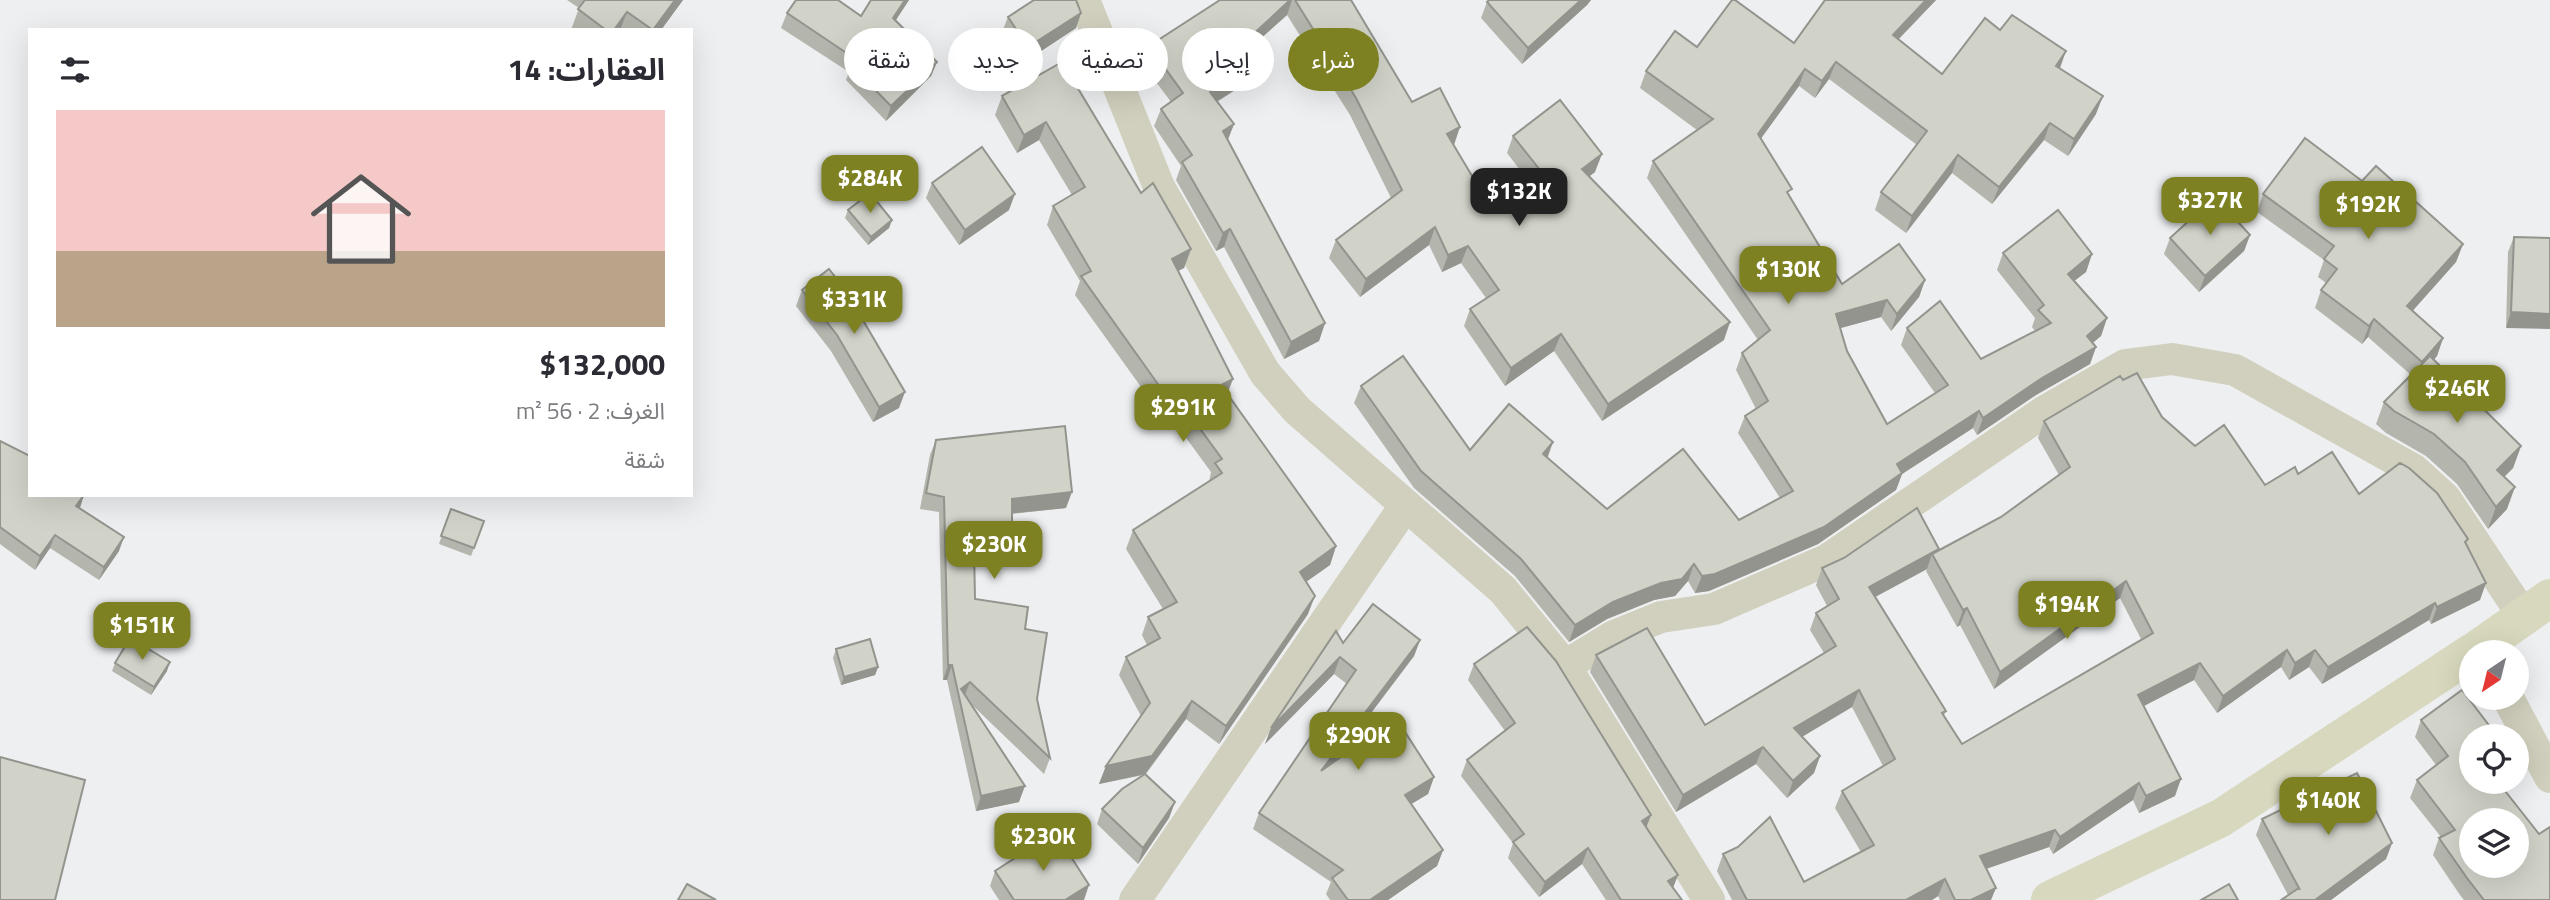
<!DOCTYPE html>
<html lang="ar">
<head>
<meta charset="utf-8">
<style>
	:root { --surface:#fff; --page:#f7f7f7; --text:#2b2b33; --muted:#7c7c81; --line:#e1e1e2; --accent:#7e8122 }
	body { margin:0; font-family:"Titillium Web","Noto Sans Arabic",sans-serif; background:var(--page); color:var(--text); direction:rtl; height:100vh; display:flex; flex-direction:column; font-size:26px; white-space:nowrap }
	* { box-sizing:border-box; margin:0 }
	p { font-size:23px; color:var(--muted) }
	.icon { flex:none; width:38px; height:38px; fill:none; stroke:currentColor; stroke-width:2; stroke-linecap:round; stroke-linejoin:round }
	.map { position:relative; flex:1; overflow:hidden; direction:ltr }
	.side { position:absolute; left:28px; top:28px; width:665px; height:469px; display:flex; flex-direction:column; background:var(--surface); border-radius:0px; box-shadow:0 7px 28px #0002; direction:rtl }
	.side>* { flex:none }
	.guide { position:absolute; left:714px; top:28px; width:665px; height:63px; direction:rtl; display:flex; gap:14px }
	.needle { width:46px; rotate:215deg }
	.tools { position:absolute; left:2459px; top:640px; display:grid; gap:14px }
	.tools a { display:grid; place-items:center; width:70px; height:70px; border-radius:50%; background:var(--surface); box-shadow:0 7px 28px #0002; font-size:35px }
	.price { position:absolute; translate:-50% -60px; padding:0 16px; border-radius:14px; background:var(--accent); color:#fff; font-size:23px; line-height:46px; filter:drop-shadow(0 2px 4px #0008) }
	.price::after { content:''; position:absolute; left:50%; top:42px; width:21px; height:16px; margin-left:-10px; background:inherit; clip-path:polygon(0 0,100% 0,50% 100%) }
	.price.current { background:#222; color:#fff }
	ul { padding:0; list-style:none }
	li { display:grid; align-content:center; gap:14px; height:371px; padding:0 28px }
	li+li { border-top:2px solid var(--line) }
	li span { display:grid; place-items:center; height:217px; border-radius:0px; color:#555 }
	li>.icon { margin-inline-start:auto }
	span .icon { width:126px; height:126px; fill:#fffc; stroke-width:1 }
	li b { font-size:30px }
	h2 { display:flex; justify-content:space-between; align-items:center; height:84px; padding:0 28px; font-size:30px }
	.tag { padding:0 24px; border-radius:32px; background:var(--surface); box-shadow:0 7px 28px #0002; font-size:24px; line-height:63px }
	.tag.current { background:var(--accent); color:#fff }
	.map>svg:first-child { display:block }
	.lines { fill:none; stroke-linecap:round; stroke-linejoin:round }
	.street { stroke:#d1cfbd; stroke-width:32 }
	.secondary { stroke:#d8d8be; stroke-width:38 }
	.wall { fill:#b4b5ad; fill-rule:evenodd }
	.shaded-wall { fill:#92948d }
	.building { fill:#d1d3c9; stroke:#92948d; stroke-width:2; fill-rule:evenodd }
</style>
</head>
<body>
<div class="map">
<svg width="2550" height="900" viewBox="0 0 2550 900">
	<rect width="100%" height="100%" fill="#edeff0"/>
	<g class="lines">
		<g class="street">
			<path d="M1084,0L1159,187L1265,373L1297,410L1503,590L1565,666L1709,900"/>
			<path d="M1565,666L1614,636L1661,617L1714,609L1827,560L2045,411L2125,365L2172,359L2235,370L2414,470L2445,498L2524,617"/>
			<path d="M2508,698L2550,777"/>
			<path d="M1135,900L1405,506"/>
		</g>
		<g class="secondary">
			<path d="M2472,653L2550,598"/>
			<path d="M2050,900L2221,818L2471,653"/>
		</g>
	</g>
	<g class="wall">
		<path d="M567,0H683L661,30H571L579,8Z"/>
		<path d="M871,0H909L896,20L937,62L931,76L886,121L846,80L849,72L781,28L787,13L861,16Z"/>
		<path d="M1220,0H1351L1412,102L1453,145L1490,206L1527,179L1507,153L1513,136L1595,172L1589,176L1724,340L1602,421L1554,351L1505,386L1464,326L1470,309L1486,298L1461,263L1442,272L1429,245L1360,297L1329,258L1336,240L1391,198L1350,115L1287,15L1251,47L1260,61L1254,78L1217,101L1234,124L1228,140L1325,323L1319,341L1284,359L1224,247L1216,251L1176,180L1181,166L1154,126L1161,109L1171,102L1142,63L1149,46Z"/>
		<path d="M1489,0H1591L1587,5L1522,64L1481,18L1487,2Z"/>
		<path d="M1936,0L1899,39L1942,74L2000,30L2060,69L2096,114L2068,156L2044,140L1992,204L1952,173L1906,233L1875,210L1881,192L1917,145L1829,79L1815,98L1799,86L1761,138L1790,196L1842,284L1925,280L1919,297L1891,331L1881,317L1840,328L1847,351L1887,424L1935,393L1901,345L1907,328L1981,359L2035,331L2032,327L2035,318L1997,270L2003,253L2092,254L2086,272L2074,281L2107,318L2101,336L2092,343L2096,347L2090,364L2036,395L1977,435L1973,428L1902,474L1896,490L1818,544L1709,591L1695,593L1688,581L1675,596L1654,600L1607,619L1569,642L1515,576L1414,488L1354,403L1361,386L1470,450L1547,458L1607,509L1739,520L1780,498L1738,433L1745,416L1756,409L1736,370L1742,353L1758,340L1647,178L1653,161L1697,130L1640,88L1646,71L1697,47L1794,43Z"/>
		<path d="M1081,13L1076,28L1023,63L1002,32L1008,17Z"/>
		<path d="M1062,62L1141,193L1191,249L1184,268L1178,271L1227,394L1336,546L1330,565L1306,582L1308,614L1219,744L1186,719L1146,774L1175,802L1169,818L1138,864L1097,824L1102,809L1144,775L1099,784L1106,766L1141,716L1119,675L1126,657L1147,645L1142,635L1148,617L1163,609L1126,549L1133,530L1209,482L1211,472L1170,416L1164,419L1075,295L1080,281L1047,225L1053,206L1072,195L1039,140L1017,153L995,115L1002,96Z"/>
		<path d="M2362,181L2463,244L2456,262L2413,310L2443,338L2437,356L2434,359L2521,446L2513,468L2504,477L2507,509L2488,529L2457,484L2426,456L2386,433L2376,424L2384,402L2411,375L2368,337L2362,344L2315,308L2321,290L2326,283L2318,277L2324,260L2257,212L2263,194Z"/>
		<path d="M932,183L1009,210L959,245L926,198Z"/>
		<path d="M848,210L892,220L889,228L868,245L845,218Z"/>
		<path d="M2250,235L2244,251L2199,292L2164,254L2170,238Z"/>
		<path d="M2514,237L2550,238L2506,328L2508,252Z"/>
		<path d="M802,290L866,326L899,408L873,422L831,351L796,306Z"/>
		<path d="M2123,380L2162,417L2195,446L2265,485L2298,474L2359,494L2468,539L2466,544L2480,600L2431,624L2429,620L2322,684L2309,667L2289,680L2281,667L2217,713L2194,680L2144,706L2175,796L2139,813L2133,800L2053,854L2049,847L1986,869L1991,900H1940L1938,896L1932,900H1732L1717,871L1723,854L1804,882L1861,852L1835,808L1842,791L1883,766L1852,707L1802,737L1820,756L1814,773L1787,798L1756,764L1676,812L1590,672L1596,655L1705,725L1824,653L1810,630L1816,613L1827,606L1816,585L1822,568L1938,550L2001,517L2059,475L2038,438L2044,421ZM1927,569L1926,571L1957,627L1960,625L1994,689L2120,598L2141,639L1962,744L1944,715L1946,711L1875,597Z"/>
		<path d="M936,440L1066,508L1012,514V545L1006,561L974,562L975,599L1025,629L1037,699L1050,758L1044,774L969,702L1019,802L976,811L947,680H943L939,512L920,509L930,455Z"/>
		<path d="M0,441L80,508L119,551L99,580L50,548L35,570L0,544Z"/>
		<path d="M451,509L484,521L471,556L439,544Z"/>
		<path d="M1420,640L1414,656L1335,761L1434,777L1428,794L1411,804L1443,850L1437,866L1388,900H1330L1326,894L1331,882L1253,829L1259,813L1347,684L1334,674L1265,744L1271,728L1343,643Z"/>
		<path d="M836,649L878,667L875,675L841,685L833,658Z"/>
		<path d="M115,663L167,671L151,695L112,671Z"/>
		<path d="M1474,664L1646,827L1678,875L1673,888L1682,900H1606L1582,864L1539,897L1508,858L1513,843L1461,776L1467,760L1505,731L1468,680Z"/>
		<path d="M2421,720L2471,782L2539,834L2550,900H2464L2460,895L2433,855L2439,838L2441,837L2410,798L2417,780L2436,765L2415,737Z"/>
		<path d="M2262,819L2392,843L2386,859L2331,900H2281L2288,895L2256,835Z"/>
		<path d="M995,871L1084,900H999L990,886Z"/>
	</g>
	<g class="shaded-wall">
		<path d="M675,0H683L661,30H653Z"/>
		<path d="M905,0H909L888,32L893,18Z"/>
		<path d="M1290,0H1292L1287,15L1240,57L1247,40Z"/>
		<path d="M1581,0H1591L1587,5L1522,64L1528,48Z"/>
		<path d="M1926,0H1936L1886,52L1893,35Z"/>
		<path d="M627,12L620,30H614Z"/>
		<path d="M1081,13L1076,28L1023,63L1028,47Z"/>
		<path d="M2066,51L2060,68L2050,83L2056,66Z"/>
		<path d="M1260,61L1254,78L1204,110L1210,92Z"/>
		<path d="M937,62L931,76L886,121L891,106Z"/>
		<path d="M1836,62L1829,79L1815,98L1822,81Z"/>
		<path d="M1805,69L1799,86L1752,151L1758,134Z"/>
		<path d="M2103,96L2096,114L2068,156L2074,139Z"/>
		<path d="M1046,122L1039,140L1017,153L1024,135Z"/>
		<path d="M2050,123L2044,140L1992,204L1999,187Z"/>
		<path d="M1234,124L1227,141L1223,131Z"/>
		<path d="M1460,127L1454,145L1447,134Z"/>
		<path d="M1602,154L1595,172L1576,187L1582,169Z"/>
		<path d="M1958,155L1952,173L1906,233L1912,216Z"/>
		<path d="M1015,194L1009,210L959,245L965,230Z"/>
		<path d="M892,220L889,228L868,245L871,237Z"/>
		<path d="M1435,227L1429,245L1360,297L1366,279Z"/>
		<path d="M1230,229L1224,247L1216,251L1223,233Z"/>
		<path d="M2250,235L2244,251L2199,292L2205,276Z"/>
		<path d="M2463,244L2456,262L2401,324L2407,306Z"/>
		<path d="M1468,246L1461,263L1442,272L1448,255Z"/>
		<path d="M1191,249L1184,268L1166,277L1172,259Z"/>
		<path d="M2092,254L2086,272L2061,291L2068,274Z"/>
		<path d="M1925,280L1919,297L1891,331L1897,314Z"/>
		<path d="M1887,300L1881,317L1830,331L1836,314Z"/>
		<path d="M2511,312L2550,314V329L2506,328Z"/>
		<path d="M2107,318L2101,336L2081,353L2087,336Z"/>
		<path d="M2374,319L2368,337L2362,344L2369,326Z"/>
		<path d="M1730,322L1724,340L1602,421L1608,404Z"/>
		<path d="M1325,323L1319,341L1284,359L1291,342Z"/>
		<path d="M1561,334L1554,351L1505,386L1511,368Z"/>
		<path d="M2443,338L2437,356L2416,380L2422,362Z"/>
		<path d="M2096,347L2090,364L2036,395L1977,435L1983,418L2042,378Z"/>
		<path d="M1233,379L1226,397L1221,385Z"/>
		<path d="M905,392L899,408L873,422L879,407Z"/>
		<path d="M1177,397L1170,416L1164,419L1170,401Z"/>
		<path d="M1979,411L1973,428L1902,474L1896,490L1818,544L1709,591L1695,593L1702,576L1897,464Z"/>
		<path d="M1553,442L1547,459L1543,454Z"/>
		<path d="M2521,446L2513,468L2489,492L2497,470Z"/>
		<path d="M2515,487L2507,509L2488,529L2496,507Z"/>
		<path d="M1072,492L1066,508L1006,514L1012,499Z"/>
		<path d="M84,495L80,508L76,506Z"/>
		<path d="M55,535L50,548L35,570L40,556Z"/>
		<path d="M124,537L119,551L99,580L104,567Z"/>
		<path d="M1012,545L1006,561L968,562L974,546Z"/>
		<path d="M1336,546L1330,565L1293,591L1300,572Z"/>
		<path d="M1939,549L1932,554L1927,569L1862,604L1869,587Z"/>
		<path d="M1694,564L1688,581L1675,596L1654,600L1607,619L1569,642L1575,625L1613,602Z"/>
		<path d="M2126,581L2120,598L1994,689L2000,672Z"/>
		<path d="M2486,583L2480,600L2431,624L2437,607Z"/>
		<path d="M1315,596L1308,614L1219,744L1226,726Z"/>
		<path d="M2435,603L2429,620L2322,684L2328,667Z"/>
		<path d="M1967,608L1960,625L1957,627L1963,610Z"/>
		<path d="M1420,640L1414,656L1315,787L1321,771Z"/>
		<path d="M2287,650L2281,667L2217,713L2223,696Z"/>
		<path d="M2315,650L2309,667L2289,680L2295,663Z"/>
		<path d="M1340,657L1334,674L1265,744L1271,728Z"/>
		<path d="M170,662L167,671L151,695L154,687Z"/>
		<path d="M2200,663L2194,680L2132,712L2138,695Z"/>
		<path d="M948,665H952L947,680H943Z"/>
		<path d="M878,667L875,675L841,685L844,677Z"/>
		<path d="M970,682L964,697L961,689Z"/>
		<path d="M1859,690L1852,707L1788,745L1794,728Z"/>
		<path d="M1192,701L1186,719L1145,774L1099,784L1106,766Z"/>
		<path d="M1763,747L1756,764L1676,812L1683,795Z"/>
		<path d="M1820,756L1814,773L1787,798L1793,781Z"/>
		<path d="M1434,777L1428,794L1398,812L1405,795Z"/>
		<path d="M2181,779L2175,796L2139,813L2146,796Z"/>
		<path d="M2139,783L2133,800L2053,854L2060,837Z"/>
		<path d="M1025,786L1019,802L976,811L981,796Z"/>
		<path d="M1175,802L1169,818L1138,864L1143,848Z"/>
		<path d="M1651,815L1645,831L1642,821Z"/>
		<path d="M2055,830L2049,847L1974,873L1980,856Z"/>
		<path d="M2392,843L2386,859L2331,900H2315Z"/>
		<path d="M1588,848L1582,864L1539,897L1545,882Z"/>
		<path d="M1443,850L1437,866L1388,900H1370Z"/>
		<path d="M1678,875L1672,890L1668,881Z"/>
		<path d="M1945,879L1938,896L1932,900H1906Z"/>
		<path d="M1089,885L1084,900H1065Z"/>
		<path d="M1996,888L1991,900H1971Z"/>
	</g>
	<g class="building">
		<path d="M585,0H675L653,30L627,12L614,30H606L578,9Z"/>
		<path d="M796,0H838L861,16L871,0H905L893,18L937,62L891,106L851,65L857,60L787,13Z"/>
		<path d="M1034,0H1076L1081,13L1028,47L1008,17Z"/>
		<path d="M1220,0H1290L1247,40L1260,61L1210,92L1234,124L1223,131L1325,323L1291,342L1230,229L1223,233L1182,162L1192,155L1161,109L1183,93L1149,46Z"/>
		<path d="M1295,0H1351L1412,102L1440,88L1460,127L1447,134L1490,206L1540,170L1513,136L1560,100L1602,154L1582,169L1730,322L1608,404L1561,334L1511,368L1470,309L1499,290L1468,246L1448,255L1435,227L1366,279L1336,240L1402,190L1356,98Z"/>
		<path d="M1489,0H1581L1528,48L1487,2Z"/>
		<path d="M1732,0H1735L1794,43L1825,0H1926L1893,35L1942,74L1985,18L2000,30L2012,15L2066,51L2056,66L2103,96L2074,139L2050,123L1999,187L1958,155L1912,216L1881,192L1927,131L1836,62L1822,81L1805,69L1758,134L1792,189L1787,192L1842,284L1899,244L1925,280L1897,314L1887,300L1836,314L1847,351L1887,424L1948,385L1907,328L1940,301L1981,359L2051,323L2038,310L2044,305L2003,253L2058,210L2092,254L2068,274L2107,318L2087,336L2096,347L2042,378L1983,418L1979,411L1897,464L1902,473L1824,527L1715,574L1702,576L1694,564L1682,579L1661,583L1613,602L1575,625L1521,559L1421,471L1361,386L1403,356L1470,450L1509,404L1553,442L1543,454L1607,509L1683,449L1739,520L1793,491L1745,416L1768,401L1742,353L1770,330L1653,161L1713,119L1646,71L1675,31L1697,47Z"/>
		<path d="M1062,62L1141,193L1153,183L1191,249L1172,259L1233,379L1221,385L1336,546L1300,572L1315,596L1226,726L1192,701L1152,756L1106,766L1150,703L1126,657L1160,638L1148,617L1177,602L1133,530L1222,473L1215,463L1222,459L1177,397L1170,401L1081,276L1091,271L1053,206L1085,187L1046,122L1024,135L1002,96Z"/>
		<path d="M2305,138L2362,181L2376,166L2463,244L2407,306L2443,338L2422,362L2374,319L2369,326L2321,290L2337,269L2324,259L2334,246L2263,194Z"/>
		<path d="M982,147L1015,194L965,230L932,183Z"/>
		<path d="M870,193L892,220L871,237L848,210Z"/>
		<path d="M2215,197L2250,235L2205,276L2170,238Z"/>
		<path d="M2514,237L2550,238V314L2511,312Z"/>
		<path d="M829,269L868,319L864,322L905,392L879,407L837,335L802,290Z"/>
		<path d="M2430,356L2521,446L2497,470L2515,487L2496,507L2465,462L2434,434L2394,411L2384,402Z"/>
		<path d="M2137,373L2162,417L2195,446L2224,425L2265,485L2295,467L2298,474L2332,452L2359,494L2400,463L2409,468L2437,493L2468,539L2465,542L2486,583L2437,607L2435,603L2328,667L2315,650L2295,663L2287,650L2223,696L2200,663L2138,695L2181,779L2146,796L2139,783L2060,837L2055,830L1980,856L1996,888L1971,900H1955L1945,879L1906,900H1747L1723,854L1738,847L1770,817L1804,882L1874,845L1842,791L1895,759L1859,690L1794,728L1820,756L1793,781L1763,747L1683,795L1596,655L1647,628L1705,725L1836,646L1816,613L1839,599L1822,568L1844,558L1917,508L1939,549L1869,587L1946,711L1942,713L1962,744L2153,633L2126,581L2000,672L1967,608L1963,610L1932,554L2001,517L2070,467L2044,421L2120,376L2123,380Z"/>
		<path d="M1065,426L1072,492L1012,499V545L974,546L975,599L1028,607L1025,629L1047,633L1037,699L1050,758L970,682L961,689L1025,786L981,796L952,665H948L944,497L926,493L936,440Z"/>
		<path d="M0,441L30,456V495H84L76,506L124,537L104,567L55,535L40,556L0,527Z"/>
		<path d="M451,509L484,521L474,548L441,536Z"/>
		<path d="M1373,604L1420,640L1321,771L1396,718L1434,777L1405,795L1443,850L1370,900H1348L1332,878L1343,870L1259,813L1356,670L1340,657L1271,728L1336,631L1343,643Z"/>
		<path d="M1527,627L1556,661L1651,815L1642,821L1678,875L1668,881L1682,900H1621L1588,848L1545,882L1513,842L1524,834L1467,760L1515,723L1474,664Z"/>
		<path d="M130,638L170,662L154,687L115,663Z"/>
		<path d="M870,639L878,667L844,677L836,649Z"/>
		<path d="M2462,690L2498,737H2471V782H2498L2539,834L2550,827V900H2484L2467,878L2439,838L2455,830L2417,780L2448,756L2421,720ZM2471,821H2516V866H2471Z"/>
		<path d="M0,757L85,780L55,900H0Z"/>
		<path d="M2357,773L2392,843L2315,900H2281L2299,888L2300,890L2262,819Z"/>
		<path d="M1145,774L1175,802L1143,848L1102,809L1122,789Z"/>
		<path d="M1055,832L1089,885L1065,900H1014L995,871Z"/>
		<path d="M687,884L716,900H678Z"/>
		<path d="M2229,884L2238,900H2201Z"/>
	</g>
</svg>
<div class="tools">
<a><svg class="needle" viewBox="-14 -14 28 28"><path d="M0-13l5 13h-10z" fill="#e53935"/><path d="M0 13l5-13h-10z" fill="#7c7c81"/></svg></a>
<a><svg class="icon" aria-label="locate" viewBox="0 0 24 24"><circle cx="12" cy="12" r="6"/><path d="M12 2v4M12 18v4M2 12h4M18 12h4"/></svg></a>
<a><svg class="icon" aria-label="layers" viewBox="0 0 24 24"><path d="M12 4l9 5-9 5-9-5zM3 14l9 5 9-5"/></svg></a>
</div>
<b class="price" style="left:870px;top:215px">$284K</b>
<b class="price current" style="left:1519px;top:228px">$132K</b>
<b class="price" style="left:2210px;top:237px">$327K</b>
<b class="price" style="left:2368px;top:241px">$192K</b>
<b class="price" style="left:1788px;top:306px">$130K</b>
<b class="price" style="left:854px;top:336px">$331K</b>
<b class="price" style="left:2457px;top:425px">$246K</b>
<b class="price" style="left:1183px;top:444px">$291K</b>
<b class="price" style="left:994px;top:581px">$230K</b>
<b class="price" style="left:2067px;top:641px">$194K</b>
<b class="price" style="left:142px;top:662px">$151K</b>
<b class="price" style="left:1358px;top:772px">$290K</b>
<b class="price" style="left:2328px;top:837px">$140K</b>
<b class="price" style="left:1043px;top:873px">$230K</b>
<div class="guide">
<a class="tag current">شراء</a>
<a class="tag">إيجار</a>
<a class="tag">تصفية</a>
<a class="tag">جديد</a>
<a class="tag">شقة</a>
</div>
<section class="side">
<h2>العقارات: 14<svg class="icon" aria-label="filters" viewBox="0 0 24 24"><path d="M4 7h16M4 17h16"/><circle cx="9" cy="7" r="2"/><circle cx="15" cy="17" r="2"/></svg></h2>
<ul>
<li><span style="background:linear-gradient(#f6c9c9 65%,#b9a48a 0)"><svg class="icon" aria-label="home" viewBox="0 0 24 24"><path d="M3 11l9-7 9 7M6 9v11h12V9"/></svg></span><div><b>$132,000</b><p>الغرف: 2 · 56 m²</p><p>شقة</p></div></li>
</ul>
</section>
</div>
</body>
</html>
